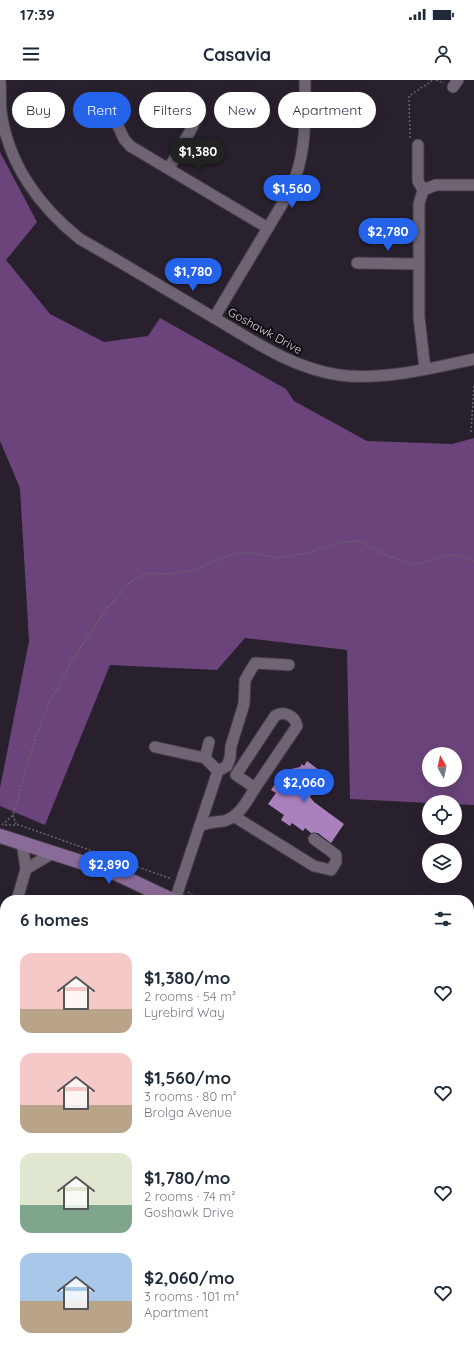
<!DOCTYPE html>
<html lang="en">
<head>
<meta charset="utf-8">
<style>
	:root { --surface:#fff; --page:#f6f6f7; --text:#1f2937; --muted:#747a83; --accent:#2563eb }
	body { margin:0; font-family:Quicksand,sans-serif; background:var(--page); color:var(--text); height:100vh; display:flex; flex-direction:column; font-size:15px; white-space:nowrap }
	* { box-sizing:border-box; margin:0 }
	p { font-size:13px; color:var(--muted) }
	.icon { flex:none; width:22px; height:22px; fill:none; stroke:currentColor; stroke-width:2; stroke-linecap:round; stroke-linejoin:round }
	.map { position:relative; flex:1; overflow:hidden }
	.sheet { position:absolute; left:0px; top:815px; width:474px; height:456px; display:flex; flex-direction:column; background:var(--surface); border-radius:16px 16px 0 0; box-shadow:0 4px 16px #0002 }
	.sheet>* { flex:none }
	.guide { position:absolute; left:12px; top:12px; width:450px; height:36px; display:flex; gap:8px }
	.needle { width:26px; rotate:351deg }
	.fabs { position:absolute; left:422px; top:667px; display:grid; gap:8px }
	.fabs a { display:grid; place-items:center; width:40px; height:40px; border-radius:50%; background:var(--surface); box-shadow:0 4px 16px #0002; font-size:20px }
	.price { position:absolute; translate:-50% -34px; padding:0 9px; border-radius:14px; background:var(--accent); color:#fff; font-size:13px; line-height:26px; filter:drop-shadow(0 1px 2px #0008) }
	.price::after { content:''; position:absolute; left:50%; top:24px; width:12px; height:9px; margin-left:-6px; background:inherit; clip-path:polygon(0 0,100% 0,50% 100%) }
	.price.on { background:#222; color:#fff }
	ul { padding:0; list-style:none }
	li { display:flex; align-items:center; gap:12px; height:100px; padding:0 20px }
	li span { display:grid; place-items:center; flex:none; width:112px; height:80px; border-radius:12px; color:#555 }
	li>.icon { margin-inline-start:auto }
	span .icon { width:48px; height:48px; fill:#fffc; stroke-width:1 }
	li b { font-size:17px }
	h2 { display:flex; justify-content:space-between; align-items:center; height:48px; padding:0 20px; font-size:17px }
	.pill { padding:0 14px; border-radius:18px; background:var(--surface); box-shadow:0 4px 16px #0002; font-size:14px; line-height:36px }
	.pill.on { background:var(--accent); color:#fff }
	.status { display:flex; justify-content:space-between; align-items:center; height:28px; padding:0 20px; background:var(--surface); direction:ltr }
	.status svg { height:11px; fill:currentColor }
	header { display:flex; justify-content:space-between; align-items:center; height:52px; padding:0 20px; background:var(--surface); font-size:18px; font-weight:800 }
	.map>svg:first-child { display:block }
	.forest { fill:#6b447b; fill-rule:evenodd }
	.building { fill:#aa81bc }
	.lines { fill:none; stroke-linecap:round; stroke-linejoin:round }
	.minor-casing { stroke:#423a45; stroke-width:13 }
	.major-casing { stroke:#423a45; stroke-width:16 }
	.path { stroke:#6a636e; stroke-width:1.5; stroke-dasharray:2 2; stroke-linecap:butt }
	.minor { stroke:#6e6473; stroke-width:11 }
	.major { stroke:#8a6a97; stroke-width:14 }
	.labels { text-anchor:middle; stroke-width:4; stroke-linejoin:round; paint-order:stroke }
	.street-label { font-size:12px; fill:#dad4dd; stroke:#100c11 }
</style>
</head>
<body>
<div class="status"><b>17:39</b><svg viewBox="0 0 49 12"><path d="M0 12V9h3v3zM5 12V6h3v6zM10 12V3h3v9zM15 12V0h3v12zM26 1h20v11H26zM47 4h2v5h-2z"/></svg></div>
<header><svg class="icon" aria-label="menu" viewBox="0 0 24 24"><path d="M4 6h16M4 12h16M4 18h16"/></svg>Casavia<svg class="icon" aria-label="person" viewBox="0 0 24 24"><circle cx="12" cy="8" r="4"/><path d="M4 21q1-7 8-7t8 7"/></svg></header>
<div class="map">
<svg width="474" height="1271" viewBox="0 0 474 1271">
	<rect width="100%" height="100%" fill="#29202d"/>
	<path class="forest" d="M0,72L37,142L6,180L50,234L104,262L148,256L160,238L286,309L294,321L367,361L452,364L474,358V725L455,724V722L429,723L350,719L347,570L245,558L217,590L110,585L45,745L0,726V708L29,561L20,408L0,361ZM429,674H455V700H429Z"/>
	<path class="building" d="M307,681L319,690L316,694L323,699L310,717L314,722L344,744L331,763L318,753H311L305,748L303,751L292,743L290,746L281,740L284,735L268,724L276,713L271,710L278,700L282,703L291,689L300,687L302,684L304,686Z"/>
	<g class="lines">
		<defs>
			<g id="minor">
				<path d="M0,0C1,10 0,21 1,31C8,84 40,127 80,159C124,184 167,210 211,236C252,260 291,288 339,295C381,301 433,288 474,279"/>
				<path d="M453,7L458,0"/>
				<path d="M118,46L124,59L130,66L268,148"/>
				<path d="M418,65V101L423,110"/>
				<path d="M169,88L193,46"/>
				<path d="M423,110L419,124V237L425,289"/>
				<path d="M423,110L436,105H474"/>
				<path d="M357,183L419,184"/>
				<path d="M214,238L290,111C307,74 305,40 305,0"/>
				<path d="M209,662L205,678L218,691"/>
				<path d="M155,667L205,678"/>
				<path d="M235,737L314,786L331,790L336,782V775L314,759"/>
				<path d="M200,746C208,742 215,742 224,741C239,737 247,721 255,708L236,695L275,636C284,630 295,636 297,646L255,708"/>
				<path d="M26,789L53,773"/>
				<path d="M17,820L26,789L22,763"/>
				<path d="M175,820L218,691L227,686L230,678L231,666L244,624L245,600L255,583L289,585"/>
				<path d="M0,875L5,859"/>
				<path d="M0,926L5,928"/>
				<path d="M469,1190L474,1194"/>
				<path d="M139,1266V1271"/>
			</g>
			<g id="major">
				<path d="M0,756L115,793L172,820"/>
				<path d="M469,1021L474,1025"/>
			</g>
		</defs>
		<use href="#minor" class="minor-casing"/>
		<use href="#major" class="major-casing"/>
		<g class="path">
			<path d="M436,0L444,3"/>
			<path d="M410,58L409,16L433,0"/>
			<path d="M471,352L474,306"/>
			<path d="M13,735L16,744"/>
			<path d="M2,745L13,735L36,656L49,624L71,582L108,527L131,501L148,493L169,494L190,491L237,473H255L278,478L310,472L342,462L361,461L384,474L415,485L439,477L454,475L467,478L474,482"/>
			<path d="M5,745H19L172,799"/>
			<path d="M188,812L199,820"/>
			<path d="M469,1003L474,1007"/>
		</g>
		<use href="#minor" class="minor"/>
		<use href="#major" class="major"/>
	</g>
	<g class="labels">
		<g class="street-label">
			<text transform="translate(265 251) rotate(29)" y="4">Goshawk Drive</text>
		</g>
	</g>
</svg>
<div class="fabs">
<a><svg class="needle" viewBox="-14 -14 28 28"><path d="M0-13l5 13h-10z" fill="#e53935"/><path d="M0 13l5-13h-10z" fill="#747a83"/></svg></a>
<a><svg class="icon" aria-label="locate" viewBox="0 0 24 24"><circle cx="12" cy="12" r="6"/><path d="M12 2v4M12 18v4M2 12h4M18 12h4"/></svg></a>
<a><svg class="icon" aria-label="layers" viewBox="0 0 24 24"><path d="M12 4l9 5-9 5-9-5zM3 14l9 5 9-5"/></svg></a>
</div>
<b class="price on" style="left:198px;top:92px">$1,380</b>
<b class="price" style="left:292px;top:129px">$1,560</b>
<b class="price" style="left:388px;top:172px">$2,780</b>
<b class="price" style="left:193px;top:212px">$1,780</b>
<b class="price" style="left:304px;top:723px">$2,060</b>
<b class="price" style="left:109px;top:805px">$2,890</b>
<div class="guide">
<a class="pill">Buy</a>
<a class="pill on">Rent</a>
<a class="pill">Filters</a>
<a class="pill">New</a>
<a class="pill">Apartment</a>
</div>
<section class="sheet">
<h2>6 homes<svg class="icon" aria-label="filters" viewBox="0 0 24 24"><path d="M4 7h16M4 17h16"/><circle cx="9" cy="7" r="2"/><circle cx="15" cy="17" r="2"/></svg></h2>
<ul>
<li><span style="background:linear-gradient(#f6c9c9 70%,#b9a48a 0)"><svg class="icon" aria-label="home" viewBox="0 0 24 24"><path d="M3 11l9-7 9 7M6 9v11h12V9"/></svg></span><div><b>$1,380/mo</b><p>2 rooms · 54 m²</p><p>Lyrebird Way</p></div><svg class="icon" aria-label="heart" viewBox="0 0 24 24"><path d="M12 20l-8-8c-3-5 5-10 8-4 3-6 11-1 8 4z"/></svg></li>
<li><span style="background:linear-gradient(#f6c9c9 65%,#b9a48a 0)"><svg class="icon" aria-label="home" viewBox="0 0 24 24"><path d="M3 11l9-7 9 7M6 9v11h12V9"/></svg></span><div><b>$1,560/mo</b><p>3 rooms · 80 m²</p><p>Brolga Avenue</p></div><svg class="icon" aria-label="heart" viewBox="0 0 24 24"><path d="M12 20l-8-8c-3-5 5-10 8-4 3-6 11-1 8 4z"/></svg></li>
<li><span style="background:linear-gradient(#dfe7d0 65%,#7fa58c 0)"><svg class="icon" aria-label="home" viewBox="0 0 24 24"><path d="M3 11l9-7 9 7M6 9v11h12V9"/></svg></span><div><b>$1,780/mo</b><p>2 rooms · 74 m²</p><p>Goshawk Drive</p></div><svg class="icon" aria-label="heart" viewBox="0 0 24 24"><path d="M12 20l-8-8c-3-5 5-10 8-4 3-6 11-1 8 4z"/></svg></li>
<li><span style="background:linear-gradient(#a9c7e8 60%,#b9a48a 0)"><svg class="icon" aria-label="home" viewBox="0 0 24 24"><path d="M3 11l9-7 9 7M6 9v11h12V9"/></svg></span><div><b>$2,060/mo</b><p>3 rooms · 101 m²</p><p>Apartment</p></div><svg class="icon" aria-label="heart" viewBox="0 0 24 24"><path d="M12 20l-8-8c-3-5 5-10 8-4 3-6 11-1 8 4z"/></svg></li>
</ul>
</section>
</div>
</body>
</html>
